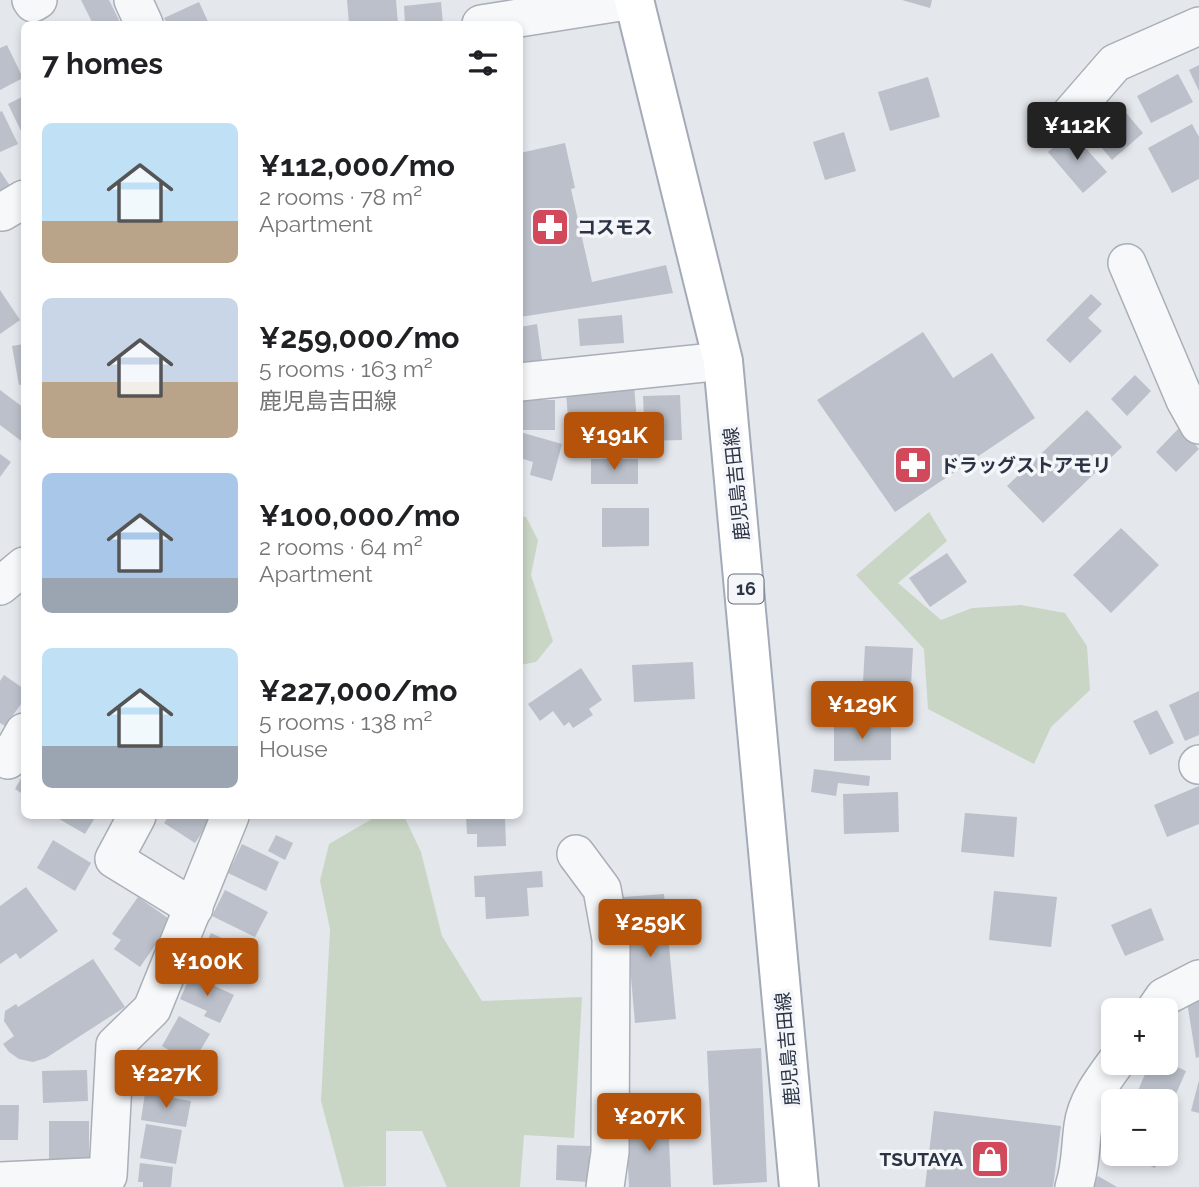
<!DOCTYPE html>
<html lang="en">
<head>
<meta charset="utf-8">
<style>
	:root { --surface:#fff; --page:#f2f2f2; --text:#202124; --muted:#757577; --accent:#b45309 }
	body { margin:0; font-family:Raleway,"Noto Sans JP",sans-serif; background:var(--page); color:var(--text); height:100vh; display:flex; flex-direction:column; font-size:26px; white-space:nowrap }
	* { box-sizing:border-box; margin:0 }
	p { font-size:23px; color:var(--muted) }
	.icon { flex:none; width:38px; height:38px; fill:none; stroke:currentColor; stroke-width:2; stroke-linecap:round; stroke-linejoin:round }
	.map { position:relative; flex:1; overflow:hidden }
	.drawer { position:absolute; left:21px; top:21px; width:502px; height:798px; display:flex; flex-direction:column; background:var(--surface); border-radius:10px; box-shadow:0 4px 10px #0003 }
	.drawer>* { flex:none }
	.fabs { position:absolute; left:1101px; top:998px; display:grid; gap:14px }
	.fabs a { display:grid; place-items:center; width:77px; height:77px; border-radius:10px; background:var(--surface); box-shadow:0 4px 10px #0003; font-size:35px }
	.price { position:absolute; translate:-50% -60px; padding:0 16px; border-radius:7px; background:var(--accent); color:#fff; font-size:23px; line-height:46px; filter:drop-shadow(0 2px 4px #0008) }
	.price::after { content:''; position:absolute; left:50%; top:42px; width:21px; height:16px; margin-left:-10px; background:inherit; clip-path:polygon(0 0,100% 0,50% 100%) }
	.price.on { background:#222; color:#fff }
	ul { padding:0; list-style:none }
	li { display:flex; align-items:center; gap:21px; height:175px; padding:0 21px }
	li span { display:grid; place-items:center; flex:none; width:196px; height:140px; border-radius:10px; color:#555 }
	li>.icon { margin-inline-start:auto }
	span .icon { width:84px; height:84px; fill:#fffc; stroke-width:1 }
	li b { font-size:30px }
	h2 { display:flex; justify-content:space-between; align-items:center; height:84px; padding:0 21px; font-size:30px }
	.map>svg:first-child { display:block }
	.green { fill:#c9d6c5 }
	.building { fill:#bbc0ca }
	.lines { fill:none; stroke-linecap:round; stroke-linejoin:round }
	.minor-casing { stroke:#a9aeb7; stroke-width:40 }
	.major-casing { stroke:#a3abb8; stroke-width:42 }
	.minor { stroke:#f7f8fa; stroke-width:37 }
	.major { stroke:#fff; stroke-width:38 }
	.labels { text-anchor:middle; stroke-width:7; stroke-linejoin:round; paint-order:stroke }
	.shield { fill:#f4f6f9; stroke:#676e7b; stroke-width:2 }
	.shield-label { font-size:18px; font-weight:bold; fill:#2b3445 }
	.poi-label { font-size:19px; font-weight:bold; fill:#2b3445; stroke:#f4f6f9; text-anchor:start }
	.street-label { font-size:19px; fill:#2b3445; stroke:#f4f6f9 }
</style>
</head>
<body>
<div class="map">
<svg width="1199" height="1187" viewBox="0 0 1199 1187">
	<rect width="100%" height="100%" fill="#e4e7ec"/>
	<g class="green">
		<path d="M929,512L947,541L898,583L941,620L972,608L1021,605L1065,613L1087,646L1090,690L1051,727L1034,764L928,709L924,649L856,575Z"/>
		<path d="M520,516L526,517L538,540L531,575L553,641L536,662L520,665Z"/>
		<path d="M377,816H404L421,852L442,936L482,1001L582,997L574,1138L524,1135L520,1187H447L422,1131H386V1186L344,1187L321,1101L330,929L320,881L329,844Z"/>
	</g>
	<g class="building">
		<path d="M81,0H109L121,24H93Z"/>
		<path d="M347,0H396L398,24H349Z"/>
		<path d="M902,0H932L930,8Z"/>
		<path d="M199,2L209,24H167L164,18Z"/>
		<path d="M441,2L443,24H405L404,6Z"/>
		<path d="M7,45L23,78L0,90V48Z"/>
		<path d="M1199,65V91L1189,70Z"/>
		<path d="M1178,74L1193,102L1151,123L1137,96Z"/>
		<path d="M928,77L940,117L890,131L878,92Z"/>
		<path d="M24,96V137L8,104Z"/>
		<path d="M1121,107L1143,133L1112,160L1090,134Z"/>
		<path d="M2,111L18,144L0,152V112Z"/>
		<path d="M1192,124L1199,137V179L1172,193L1148,148Z"/>
		<path d="M844,132L856,171L825,180L813,142Z"/>
		<path d="M1071,132L1107,172L1083,193L1048,152Z"/>
		<path d="M565,143L575,188L571,189L592,282L666,265L673,293L520,317V153Z"/>
		<path d="M0,171L11,187L0,195Z"/>
		<path d="M0,290L20,320L0,334Z"/>
		<path d="M1091,294L1102,304L1088,318L1102,331L1070,363L1046,340Z"/>
		<path d="M622,315L624,343L580,346L578,319Z"/>
		<path d="M537,324L542,360L520,363V327Z"/>
		<path d="M923,332L953,378L992,353L1035,418L895,512L817,400Z"/>
		<path d="M24,344V384L19,385L12,346Z"/>
		<path d="M1135,375L1151,391L1127,416L1111,399Z"/>
		<path d="M634,386L637,421L610,424L611,433L582,436L580,418L568,419L566,392Z"/>
		<path d="M0,390L24,408V443L0,425Z"/>
		<path d="M680,395L682,440L645,441L643,396Z"/>
		<rect x="520" y="400" width="35" height="30"/>
		<path d="M1087,410L1122,447L1043,523L1007,486Z"/>
		<path d="M1180,427L1199,449L1176,472L1156,452Z"/>
		<path d="M520,432L562,444L552,481L530,475L533,462L520,458Z"/>
		<path d="M0,454L11,462L0,477Z"/>
		<rect x="591" y="459" width="47" height="25"/>
		<path d="M602,508H649V546L602,547Z"/>
		<path d="M1121,528L1159,565L1111,613L1073,575Z"/>
		<path d="M947,553L967,582L930,607L909,578Z"/>
		<path d="M865,646L913,648L910,704L862,702Z"/>
		<path d="M693,662L695,699L634,702L632,665Z"/>
		<path d="M581,668L602,700L589,709L593,715L573,728L569,722L564,726L553,711L540,721L528,704Z"/>
		<path d="M4,675L24,689V700L5,726L0,723V681Z"/>
		<path d="M1199,691V735L1185,741L1169,705Z"/>
		<path d="M1157,710L1174,743L1150,755L1133,721Z"/>
		<path d="M834,722H891V760L834,761Z"/>
		<path d="M814,769L870,776L869,786L838,783L836,796L811,792Z"/>
		<path d="M24,773V795L15,789Z"/>
		<path d="M1199,786V824L1167,837L1154,805Z"/>
		<path d="M898,792L899,832L844,834L843,794Z"/>
		<path d="M965,813L1017,817L1014,857L961,852Z"/>
		<path d="M54,816H96L85,834Z"/>
		<path d="M169,816H213L195,843L164,823Z"/>
		<path d="M466,816H505L506,846L477,847V834H467Z"/>
		<path d="M276,835L293,843L285,860L268,851Z"/>
		<path d="M53,840L91,863L75,891L37,868Z"/>
		<path d="M242,844L279,862L266,891L228,873Z"/>
		<path d="M542,871L543,887L527,888L529,916L486,919L485,897H475L474,876Z"/>
		<path d="M26,887L58,931L20,959L16,953L0,964V906Z"/>
		<path d="M225,890L268,912L255,937L212,916Z"/>
		<path d="M994,891L1057,897L1051,947L989,940Z"/>
		<path d="M664,894L676,1019L635,1023L624,897Z"/>
		<path d="M138,897L172,921L140,967L114,949L121,940L112,934Z"/>
		<path d="M1151,908L1164,940L1125,956L1111,925Z"/>
		<path d="M211,933L253,953L241,979L199,959Z"/>
		<path d="M93,959L125,1007L46,1058L33,1062L19,1059L9,1052L3,1044L14,1036L4,1021L5,1011L16,1004L18,1007Z"/>
		<path d="M191,975L234,995L220,1023L204,1016L207,1011L180,999Z"/>
		<path d="M1199,1000V1057L1196,1058L1187,1002Z"/>
		<path d="M179,1016L210,1034L192,1064L162,1046Z"/>
		<path d="M761,1048L767,1182L713,1185L707,1051Z"/>
		<path d="M137,1053L188,1066L180,1095L161,1090L163,1084L152,1081L154,1074L133,1068Z"/>
		<path d="M1150,1062H1166L1186,1071L1168,1112L1166,1101L1135,1098Z"/>
		<path d="M87,1070L88,1101L43,1103L42,1071Z"/>
		<path d="M1199,1080V1113L1191,1111Z"/>
		<path d="M145,1093L191,1101L186,1127L141,1120Z"/>
		<path d="M0,1105H19L18,1140H0Z"/>
		<path d="M934,1111L1061,1126L1053,1187H925Z"/>
		<path d="M1111,1111L1113,1112V1151L1097,1144Z"/>
		<path d="M668,1118L671,1187H629L626,1120Z"/>
		<rect x="49" y="1121" width="40" height="41"/>
		<path d="M146,1124L182,1130L176,1164L140,1158Z"/>
		<path d="M557,1145L590,1146L588,1182L556,1180Z"/>
		<path d="M1119,1153H1161L1155,1168Z"/>
		<path d="M140,1163L173,1167L171,1187H143V1182H138Z"/>
		<path d="M1098,1176L1117,1187H1092Z"/>
	</g>
	<g class="lines">
		<defs>
			<g id="minor">
				<path d="M31,0L33,3L38,0"/>
				<path d="M133,0L144,24"/>
				<path d="M481,24L633,0"/>
				<path d="M1062,124L1115,63L1199,26"/>
				<path d="M2,212L24,199"/>
				<path d="M1127,263L1185,400L1199,425"/>
				<path d="M520,382L723,361"/>
				<path d="M0,586L24,566"/>
				<path d="M0,755L8,760L24,732"/>
				<path d="M1198,765L1199,764"/>
				<path d="M137,816L114,859L194,908"/>
				<path d="M576,854L602,889L611,939L610,1152L605,1187"/>
				<path d="M1155,1010L1164,997L1199,979"/>
				<path d="M0,1181L108,1176L115,1045L152,1009L230,816"/>
				<path d="M1074,1187C1081,1166 1080,1148 1083,1126C1086,1102 1102,1081 1116,1062"/>
			</g>
			<path id="major" d="M634,0L723,361L799,1187"/>
		</defs>
		<use href="#minor" class="minor-casing"/>
		<use href="#major" class="major-casing"/>
		<use href="#minor" class="minor"/>
		<use href="#major" class="major"/>
	</g>
	<defs>
		<symbol id="pharmacy-square" viewBox="-11 -11 22 22"><rect x="-9" y="-9" width="18" height="18" rx="4" fill="#d1495b" stroke="#f4f6f9"/><path d="M-2-6h4v4h4v4h-4v4h-4v-4h-4v-4h4Z" fill="#fff"/></symbol>
		<symbol id="shop-square" viewBox="-11 -11 22 22"><rect x="-9" y="-9" width="18" height="18" rx="4" fill="#d1495b" stroke="#f4f6f9"/><path d="M-5-2.5h2.3a2.7 3.5 0 0 1 5.4 0H5L5.5 6h-11ZM-1.5-2.5h3a1.5 2.3 0 0 0-3 0Z" fill="#fff"/></symbol>
	</defs>
	<g fill-rule="evenodd">
		<use href="#pharmacy-square" x="528" y="205" width="44" height="44"/>
		<use href="#pharmacy-square" x="891" y="443" width="44" height="44"/>
		<use href="#shop-square" x="968" y="1137" width="44" height="44"/>
	</g>
	<g class="labels">
		<rect class="shield" x="728.5" y="574.5" width="35" height="29" rx="5"/>
		<g class="shield-label">
			<text x="746" y="595">16</text>
		</g>
		<g class="poi-label">
			<text x="577" y="234">コスモス</text>
			<text x="940" y="472">ドラッグストアモリ</text>
			<text x="963" y="1166" text-anchor="end">TSUTAYA</text>
		</g>
		<g class="street-label">
			<text transform="translate(736 484) rotate(-96)" y="7">鹿児島吉田線</text>
			<text transform="translate(787 1049) rotate(-95)" y="7">鹿児島吉田線</text>
		</g>
	</g>
</svg>
<div class="fabs">
<a>+</a>
<a>−</a>
</div>
<b class="price on" style="left:1077px;top:162px">¥112K</b>
<b class="price" style="left:614px;top:472px">¥191K</b>
<b class="price" style="left:862px;top:741px">¥129K</b>
<b class="price" style="left:650px;top:959px">¥259K</b>
<b class="price" style="left:207px;top:998px">¥100K</b>
<b class="price" style="left:166px;top:1110px">¥227K</b>
<b class="price" style="left:649px;top:1153px">¥207K</b>
<section class="drawer">
<h2>7 homes<svg class="icon" aria-label="filters" viewBox="0 0 24 24"><path d="M4 7h16M4 17h16"/><circle cx="9" cy="7" r="2"/><circle cx="15" cy="17" r="2"/></svg></h2>
<ul>
<li><span style="background:linear-gradient(#bfe0f5 70%,#b9a48a 0)"><svg class="icon" aria-label="home" viewBox="0 0 24 24"><path d="M3 11l9-7 9 7M6 9v11h12V9"/></svg></span><div><b>¥112,000/mo</b><p>2 rooms · 78 m²</p><p>Apartment</p></div></li>
<li><span style="background:linear-gradient(#c9d6e8 60%,#b9a48a 0)"><svg class="icon" aria-label="home" viewBox="0 0 24 24"><path d="M3 11l9-7 9 7M6 9v11h12V9"/></svg></span><div><b>¥259,000/mo</b><p>5 rooms · 163 m²</p><p>鹿児島吉田線</p></div></li>
<li><span style="background:linear-gradient(#a9c7e8 75%,#9aa5b1 0)"><svg class="icon" aria-label="home" viewBox="0 0 24 24"><path d="M3 11l9-7 9 7M6 9v11h12V9"/></svg></span><div><b>¥100,000/mo</b><p>2 rooms · 64 m²</p><p>Apartment</p></div></li>
<li><span style="background:linear-gradient(#bfe0f5 70%,#9aa5b1 0)"><svg class="icon" aria-label="home" viewBox="0 0 24 24"><path d="M3 11l9-7 9 7M6 9v11h12V9"/></svg></span><div><b>¥227,000/mo</b><p>5 rooms · 138 m²</p><p>House</p></div></li>
</ul>
</section>
</div>
</body>
</html>
